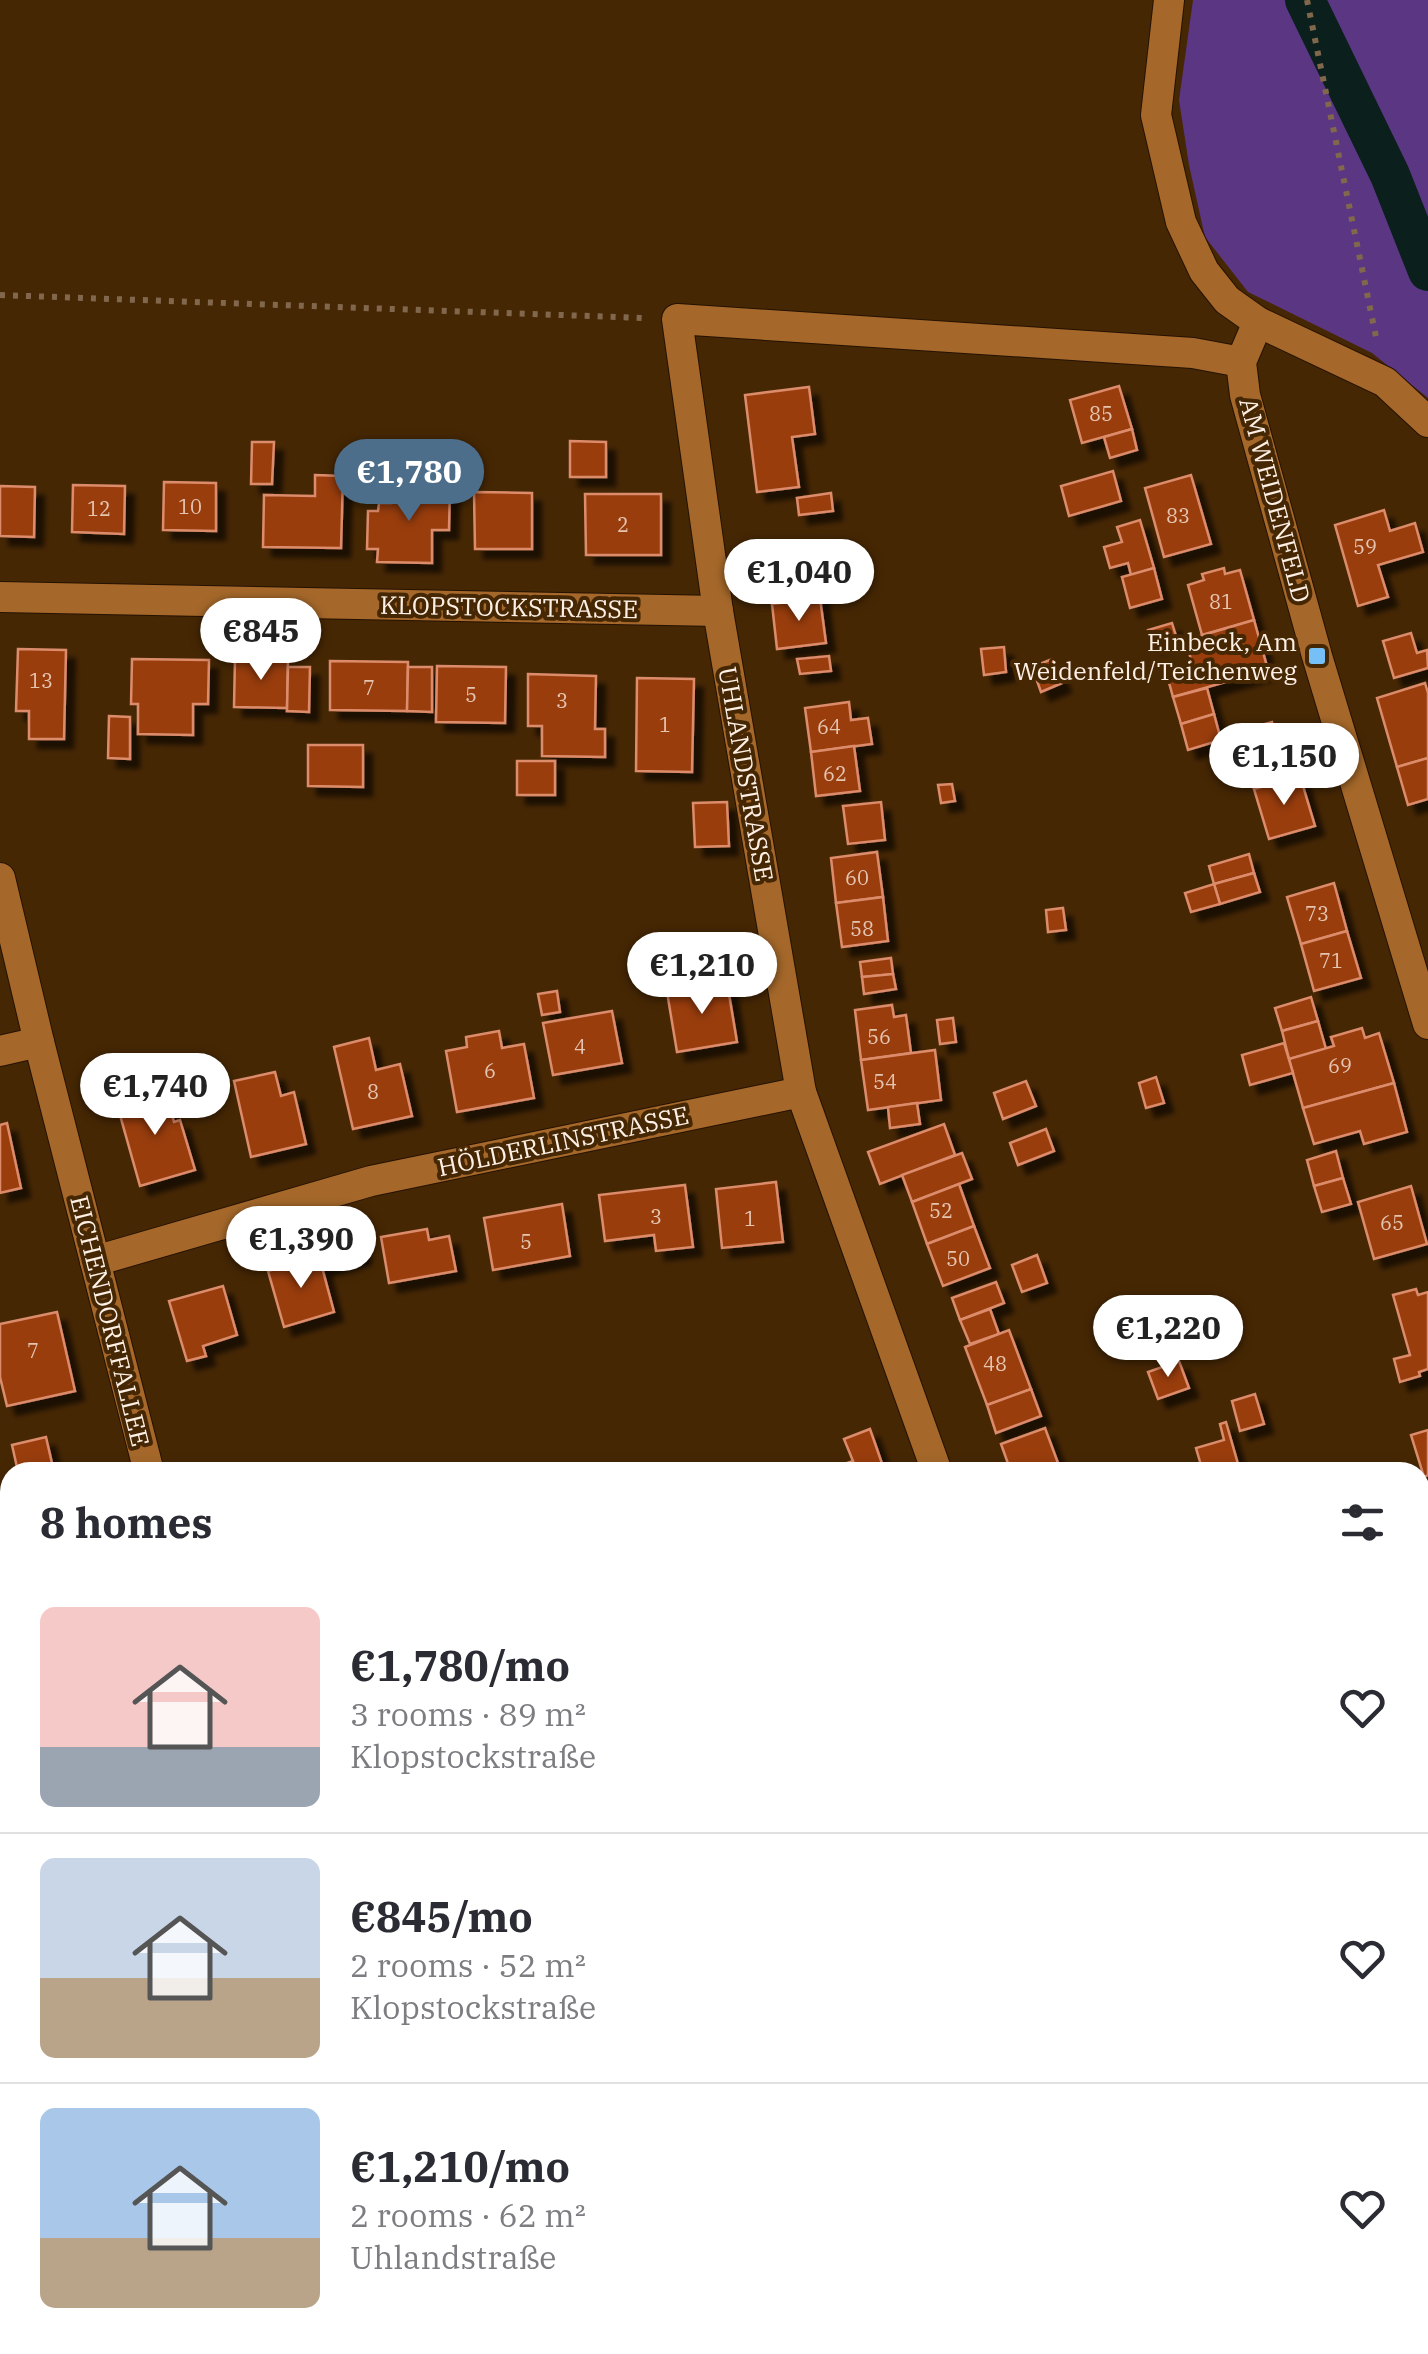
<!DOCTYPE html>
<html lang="en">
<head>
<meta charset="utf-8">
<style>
	:root { --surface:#fff; --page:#f7f7f7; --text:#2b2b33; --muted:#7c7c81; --line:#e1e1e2; --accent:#4d6e8b }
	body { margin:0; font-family:"IBM Plex Serif",serif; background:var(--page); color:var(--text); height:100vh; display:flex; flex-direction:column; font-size:38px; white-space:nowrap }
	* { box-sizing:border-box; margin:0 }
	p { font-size:32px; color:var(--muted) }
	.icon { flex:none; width:55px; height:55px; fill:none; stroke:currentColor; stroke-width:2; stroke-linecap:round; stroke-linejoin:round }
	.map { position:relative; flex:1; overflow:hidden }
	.drawer { position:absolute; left:0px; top:1462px; width:1430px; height:892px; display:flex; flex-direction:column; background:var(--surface); border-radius:30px 30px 0 0; box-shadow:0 5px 15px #0003 }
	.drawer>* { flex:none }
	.price { position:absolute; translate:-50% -85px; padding:0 22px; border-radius:35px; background:#fff; color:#222; font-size:32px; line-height:65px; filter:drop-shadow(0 2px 5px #0008) }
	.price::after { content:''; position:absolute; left:50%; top:60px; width:30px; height:22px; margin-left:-15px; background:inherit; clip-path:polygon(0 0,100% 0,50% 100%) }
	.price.selected { background:var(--accent); color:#fff }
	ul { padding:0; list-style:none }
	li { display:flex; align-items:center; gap:30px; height:250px; padding:0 40px }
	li+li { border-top:2px solid var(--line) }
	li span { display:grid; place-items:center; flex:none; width:280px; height:200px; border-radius:15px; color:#555 }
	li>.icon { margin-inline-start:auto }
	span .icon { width:120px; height:120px; fill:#fffc; stroke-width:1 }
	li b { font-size:42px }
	h2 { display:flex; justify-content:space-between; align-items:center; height:120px; padding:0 40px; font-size:42px }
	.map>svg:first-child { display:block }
	.green { fill:#5a3683 }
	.forest { fill:url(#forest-firs) }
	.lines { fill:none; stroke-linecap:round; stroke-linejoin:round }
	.canal { stroke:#0b1f1c; stroke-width:40 }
	.building { fill:#993e11; stroke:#dc8c6b; stroke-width:2.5; filter:url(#shadow) }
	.street-casing { stroke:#251202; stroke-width:32 }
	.path { stroke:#81684d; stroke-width:6; stroke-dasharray:5 8; stroke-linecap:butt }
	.street { stroke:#a5682a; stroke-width:30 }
	.poi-dot { fill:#77c0f7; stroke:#462704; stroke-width:4 }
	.labels { text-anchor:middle; stroke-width:8; stroke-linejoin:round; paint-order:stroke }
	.number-label { font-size:20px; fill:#e5c4b0 }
	.street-label { font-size:25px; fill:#fef0e5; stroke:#462704 }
	.poi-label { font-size:25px; fill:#fef0e5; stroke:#462704; text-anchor:end }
</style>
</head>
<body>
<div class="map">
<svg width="1428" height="2354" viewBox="0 0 1428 2354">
	<defs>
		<pattern id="forest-firs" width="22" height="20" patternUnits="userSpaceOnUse" patternTransform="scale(2.5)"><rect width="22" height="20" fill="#5a3683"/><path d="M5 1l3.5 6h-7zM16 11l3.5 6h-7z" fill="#735394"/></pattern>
		<filter id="shadow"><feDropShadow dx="9" dy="9" stdDeviation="2.5" flood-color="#0009"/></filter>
	</defs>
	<rect width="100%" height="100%" fill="#462704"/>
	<g class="green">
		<path d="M1193,0H1428V398L1372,353L1248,292L1205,237L1189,165L1179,100Z"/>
		<path d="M10,2211V2302L0,2301V2214Z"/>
	</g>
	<path class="forest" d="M0,2301L10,2302V2345H345L347,2354H0Z"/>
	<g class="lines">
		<path class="canal" d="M1305,0L1390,175L1428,271"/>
	</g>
	<g class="building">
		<path d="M1119,386L1132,429L1082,443L1070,400Z"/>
		<path d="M809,387L815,434L792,437L799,487L757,492L745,395Z"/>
		<path d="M1132,429L1137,450L1110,458L1104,437Z"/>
		<path d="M570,441L606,442V477H570Z"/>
		<path d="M252,442H274L272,484H251Z"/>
		<path d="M1113,471L1121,501L1069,516L1061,486Z"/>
		<path d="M315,475L343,476L341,548L263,547L264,495L315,496Z"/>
		<path d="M1191,475L1211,544L1164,557L1145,488Z"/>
		<path d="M164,482L216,483V531L163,530Z"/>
		<path d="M73,485L125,486L124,534L72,532Z"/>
		<path d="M0,486L35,487L34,537L0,536Z"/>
		<path d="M391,486L450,487L449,530H432V563L377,562L378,549H367L368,511H378L379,503H391Z"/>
		<path d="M474,492L532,493V549H475Z"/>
		<path d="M831,493L833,511L799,515L797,498Z"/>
		<path d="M585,494H661V555H586Z"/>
		<path d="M1384,510L1390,531L1415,523L1423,552L1378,565L1388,597L1358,606L1335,525Z"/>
		<path d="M1140,520L1154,568L1131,575L1128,563L1110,568L1104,547L1122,542L1117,527Z"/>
		<path d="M815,553L820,598L772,604L766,559Z"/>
		<path d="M1154,568L1162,599L1130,608L1122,577Z"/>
		<path d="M1224,568L1225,574L1240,570L1254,620L1202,635L1188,585L1204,580L1202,574Z"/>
		<path d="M820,598L826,643L777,649L772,604Z"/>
		<path d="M1254,620L1268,670L1173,697L1166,672L1192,664L1186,640Z"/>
		<path d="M1172,623L1176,636L1152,644L1148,630Z"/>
		<path d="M1411,633L1417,653L1427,650L1428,668L1394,678L1383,641Z"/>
		<path d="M1004,647L1006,672L984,675L981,649Z"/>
		<path d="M18,649L66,650L64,739H29V711H16Z"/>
		<path d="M829,656L831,671L800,674L797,659Z"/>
		<path d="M235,658L288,660L287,708L234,707Z"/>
		<path d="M132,659L209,660L208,704H193V735L138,734V704H131Z"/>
		<path d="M1052,659L1062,683L1041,692L1032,667Z"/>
		<path d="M330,661L408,662L407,711L330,710Z"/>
		<path d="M437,666L506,667L505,723L436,722Z"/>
		<path d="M288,667H310L309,712L287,711Z"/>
		<path d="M408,667H432V712L407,711Z"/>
		<path d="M528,674L596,676L595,729H605V757L542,756V726H528Z"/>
		<path d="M637,678L694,679L692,772L636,771Z"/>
		<path d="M1425,683L1428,693V758L1397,767L1377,698Z"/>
		<path d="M1207,688L1214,714L1181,724L1173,697Z"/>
		<path d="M849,702L851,720L868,718L872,744L811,752L805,708Z"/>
		<path d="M1214,714L1221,740L1188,750L1181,724Z"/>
		<path d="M109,716L130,717V759L108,758Z"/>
		<path d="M1272,722L1274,729L1286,726L1300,776L1254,789L1240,739L1252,735L1250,728Z"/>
		<path d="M308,745H363V787L308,786Z"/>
		<path d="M854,746L860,791L816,796L811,752Z"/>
		<path d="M1428,758V799L1408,805L1397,767Z"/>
		<rect x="517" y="761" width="38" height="34"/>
		<path d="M1300,776L1315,826L1269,839L1254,789Z"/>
		<path d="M952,784L955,801L941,803L938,785Z"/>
		<path d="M727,802L729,846L695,847L693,803Z"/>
		<path d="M881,802L885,840L848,844L843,806Z"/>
		<path d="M877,852L883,897L836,903L831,858Z"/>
		<path d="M1249,854L1254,873L1214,884L1209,866Z"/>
		<path d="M1254,873L1260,892L1220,904L1214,884Z"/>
		<path d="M1334,883L1347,931L1301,944L1287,897Z"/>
		<path d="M1214,884L1220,904L1191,912L1185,893Z"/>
		<path d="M883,897L888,941L842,947L836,903Z"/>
		<path d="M1063,908L1066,930L1048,932L1046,910Z"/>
		<path d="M1347,931L1361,978L1314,991L1301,944Z"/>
		<path d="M687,947L690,962L671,965L669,949Z"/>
		<path d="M891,958L893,974L862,977L860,962Z"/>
		<path d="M893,974L896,989L864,994L862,977Z"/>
		<path d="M727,982L737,1042L677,1052L667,992Z"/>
		<path d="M557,991L560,1012L542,1015L538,994Z"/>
		<path d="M1311,997L1318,1021L1282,1031L1275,1008Z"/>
		<path d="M892,1005L894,1017L906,1015L911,1053L861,1060L855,1010Z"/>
		<path d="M612,1011L622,1063L553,1075L543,1023Z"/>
		<path d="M953,1018L956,1042L940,1044L937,1020Z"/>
		<path d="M1318,1021L1326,1049L1289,1059L1282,1031Z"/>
		<path d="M1362,1028L1365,1038L1379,1033L1394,1083L1303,1108L1289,1059L1334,1046L1331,1037Z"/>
		<path d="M499,1031L502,1048L524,1044L534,1098L457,1112L446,1051L467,1047L466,1037Z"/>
		<path d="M369,1038L376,1070L400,1064L412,1116L353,1129L334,1047Z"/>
		<path d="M1284,1043L1293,1073L1250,1085L1242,1055Z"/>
		<path d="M935,1050L941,1100L868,1110L861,1060Z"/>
		<path d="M275,1072L281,1096L294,1092L306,1144L251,1157L234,1081Z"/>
		<path d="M1156,1077L1164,1103L1146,1108L1139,1083Z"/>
		<path d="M1026,1081L1036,1106L1003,1119L994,1093Z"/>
		<path d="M1394,1083L1407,1132L1364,1144L1360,1131L1314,1144L1303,1108Z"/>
		<path d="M164,1088L174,1122L180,1120L195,1170L140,1186L120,1115L127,1113L123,1100Z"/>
		<path d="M917,1103L920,1124L890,1128L888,1107Z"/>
		<path d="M7,1123L21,1188L0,1193V1125Z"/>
		<path d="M944,1124L955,1155L880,1184L868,1152Z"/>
		<path d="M1046,1129L1054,1151L1018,1165L1010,1143Z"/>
		<path d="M1336,1151L1343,1178L1314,1186L1307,1160Z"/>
		<path d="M962,1153L972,1179L912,1202L902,1175Z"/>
		<path d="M1343,1178L1351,1204L1322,1212L1314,1186Z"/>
		<path d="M776,1182L783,1242L722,1248L716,1189Z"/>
		<path d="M959,1184L974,1226L927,1244L912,1202Z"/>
		<path d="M685,1185L693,1247L656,1251L654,1235L605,1241L599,1195Z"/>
		<path d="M1411,1186L1427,1244L1374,1259L1358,1202Z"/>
		<path d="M562,1204L570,1256L493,1270L484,1218Z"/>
		<path d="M350,1215L362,1255L323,1266L312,1226Z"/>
		<path d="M974,1226L990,1268L943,1286L927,1244Z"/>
		<path d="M427,1229L429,1240L449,1236L456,1271L389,1283L381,1237Z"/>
		<path d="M1037,1255L1047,1283L1022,1292L1012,1265Z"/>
		<path d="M319,1256L334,1312L284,1327L268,1271Z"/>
		<path d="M996,1282L1004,1303L960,1320L952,1298Z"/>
		<path d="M223,1286L237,1335L203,1346L206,1356L187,1361L169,1301Z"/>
		<path d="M1416,1289L1418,1295L1428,1292V1369L1419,1372L1420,1376L1400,1382L1394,1359L1410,1355L1393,1295Z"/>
		<path d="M990,1309L999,1334L970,1344L960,1320Z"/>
		<path d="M57,1312L75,1391L7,1406L0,1377V1324Z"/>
		<path d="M1009,1330L1031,1389L987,1405L965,1347Z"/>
		<path d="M1179,1361L1189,1388L1158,1399L1148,1372Z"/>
		<path d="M1031,1389L1041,1416L996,1433L987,1405Z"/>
		<path d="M1255,1394L1264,1424L1240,1431L1232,1401Z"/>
		<path d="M1226,1422L1238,1464L1203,1472L1196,1448L1224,1440L1220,1424Z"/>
		<path d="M1045,1428L1058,1463L1034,1472H1011L1001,1444Z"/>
		<path d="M870,1429L885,1472H832L830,1469L853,1461L844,1439Z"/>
		<path d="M1428,1430V1475L1424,1477L1411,1435Z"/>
		<path d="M46,1437L54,1472H18L12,1445Z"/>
		<path d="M10,1609V1666L0,1669V1612Z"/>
		<path d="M10,1779V1839L0,1841V1781Z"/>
		<path d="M4,2049L10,2060V2081L0,2086V2051Z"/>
		<path d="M7,2119L10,2132V2167L5,2168L7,2183L0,2184V2121Z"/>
		<path d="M437,2345H519L520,2354H438Z"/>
	</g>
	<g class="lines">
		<defs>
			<g id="street">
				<path d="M1169,0L1156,115L1181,222L1204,271L1227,300L1258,322L1385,382L1428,422"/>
				<path d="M1258,322L1241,362L1245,395L1317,656L1428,1024"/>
				<path d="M0,597L718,611"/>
				<path d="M0,878L39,1042L149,1472"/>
				<path d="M0,1051L39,1042"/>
				<path d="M95,1261L371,1181L801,1092"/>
				<path d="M937,1472L801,1092L718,611L677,319L1193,353L1241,362"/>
				<path d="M0,1514L10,1512"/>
				<path d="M1420,2069L1428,2067"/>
				<path d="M364,2345L366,2354"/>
				<path d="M1205,2345L1208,2354"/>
			</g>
		</defs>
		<use href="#street" class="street-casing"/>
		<g class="path">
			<path d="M1307,0L1377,342"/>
			<path d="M0,295L645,318"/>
			<path d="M0,2320L10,2321"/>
			<path d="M206,2345L274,2354"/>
		</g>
		<use href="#street" class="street"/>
	</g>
	<rect class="poi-dot" x="1307" y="646" width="20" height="20" rx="5"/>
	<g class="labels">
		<g class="number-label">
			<text x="1101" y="421">85</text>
			<text x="190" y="514">10</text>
			<text x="99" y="516">12</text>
			<text x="1178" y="523">83</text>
			<text x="623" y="532">2</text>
			<text x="1365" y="554">59</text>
			<text x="1221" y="609">81</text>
			<text x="41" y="688">13</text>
			<text x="369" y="695">7</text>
			<text x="471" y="702">5</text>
			<text x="562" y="708">3</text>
			<text x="665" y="732">1</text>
			<text x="829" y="734">64</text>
			<text x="835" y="781">62</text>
			<text x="857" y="885">60</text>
			<text x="1317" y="921">73</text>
			<text x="862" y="936">58</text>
			<text x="1331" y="968">71</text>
			<text x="879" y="1044">56</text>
			<text x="580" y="1054">4</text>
			<text x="1340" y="1073">69</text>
			<text x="490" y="1078">6</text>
			<text x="885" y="1089">54</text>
			<text x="373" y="1099">8</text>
			<text x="941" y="1218">52</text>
			<text x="656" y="1224">3</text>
			<text x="750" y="1226">1</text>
			<text x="1392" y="1230">65</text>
			<text x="526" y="1249">5</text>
			<text x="958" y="1266">50</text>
			<text x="33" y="1358">7</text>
			<text x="995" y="1371">48</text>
		</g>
		<g class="street-label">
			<text transform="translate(1275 500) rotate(75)" y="9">AM WEIDENFELD</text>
			<text transform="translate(509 607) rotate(1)" y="9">KLOPSTOCKSTRASSE</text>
			<text transform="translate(746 774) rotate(80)" y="9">UHLANDSTRASSE</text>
			<text transform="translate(563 1141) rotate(-12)" y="9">HÖLDERLINSTRASSE</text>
			<text transform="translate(110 1321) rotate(76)" y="9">EICHENDORFFALLEE</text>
		</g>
		<g class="poi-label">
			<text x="1297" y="651">Einbeck, Am<tspan x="1297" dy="29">Weidenfeld/Teichenweg</tspan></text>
		</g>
	</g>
</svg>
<b class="price selected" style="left:409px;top:524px">€1,780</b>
<b class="price" style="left:799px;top:624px">€1,040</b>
<b class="price" style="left:261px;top:683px">€845</b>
<b class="price" style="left:1284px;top:808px">€1,150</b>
<b class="price" style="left:702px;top:1017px">€1,210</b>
<b class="price" style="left:155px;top:1138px">€1,740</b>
<b class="price" style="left:301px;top:1291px">€1,390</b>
<b class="price" style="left:1168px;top:1380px">€1,220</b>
<section class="drawer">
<h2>8 homes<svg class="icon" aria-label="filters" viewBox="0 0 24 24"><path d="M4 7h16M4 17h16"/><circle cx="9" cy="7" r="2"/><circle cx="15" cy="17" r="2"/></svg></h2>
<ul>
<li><span style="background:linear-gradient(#f6c9c9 70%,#9aa5b1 0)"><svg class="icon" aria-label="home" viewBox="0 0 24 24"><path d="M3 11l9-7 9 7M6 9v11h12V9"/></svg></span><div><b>€1,780/mo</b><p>3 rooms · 89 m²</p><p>Klopstockstraße</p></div><svg class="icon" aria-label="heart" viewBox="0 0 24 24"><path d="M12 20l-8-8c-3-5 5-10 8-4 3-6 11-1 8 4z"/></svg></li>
<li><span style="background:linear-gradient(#c9d6e8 60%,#b9a48a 0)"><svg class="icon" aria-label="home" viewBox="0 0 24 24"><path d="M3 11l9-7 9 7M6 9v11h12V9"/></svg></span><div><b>€845/mo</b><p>2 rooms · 52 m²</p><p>Klopstockstraße</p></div><svg class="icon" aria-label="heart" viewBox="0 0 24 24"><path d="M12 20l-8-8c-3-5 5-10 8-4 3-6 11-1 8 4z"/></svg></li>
<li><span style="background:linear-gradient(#a9c7e8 65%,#b9a48a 0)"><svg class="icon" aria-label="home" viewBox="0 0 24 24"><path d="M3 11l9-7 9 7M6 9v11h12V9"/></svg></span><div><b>€1,210/mo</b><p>2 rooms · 62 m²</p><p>Uhlandstraße</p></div><svg class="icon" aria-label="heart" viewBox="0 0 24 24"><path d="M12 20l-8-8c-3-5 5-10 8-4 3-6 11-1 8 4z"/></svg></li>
</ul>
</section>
</div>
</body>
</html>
